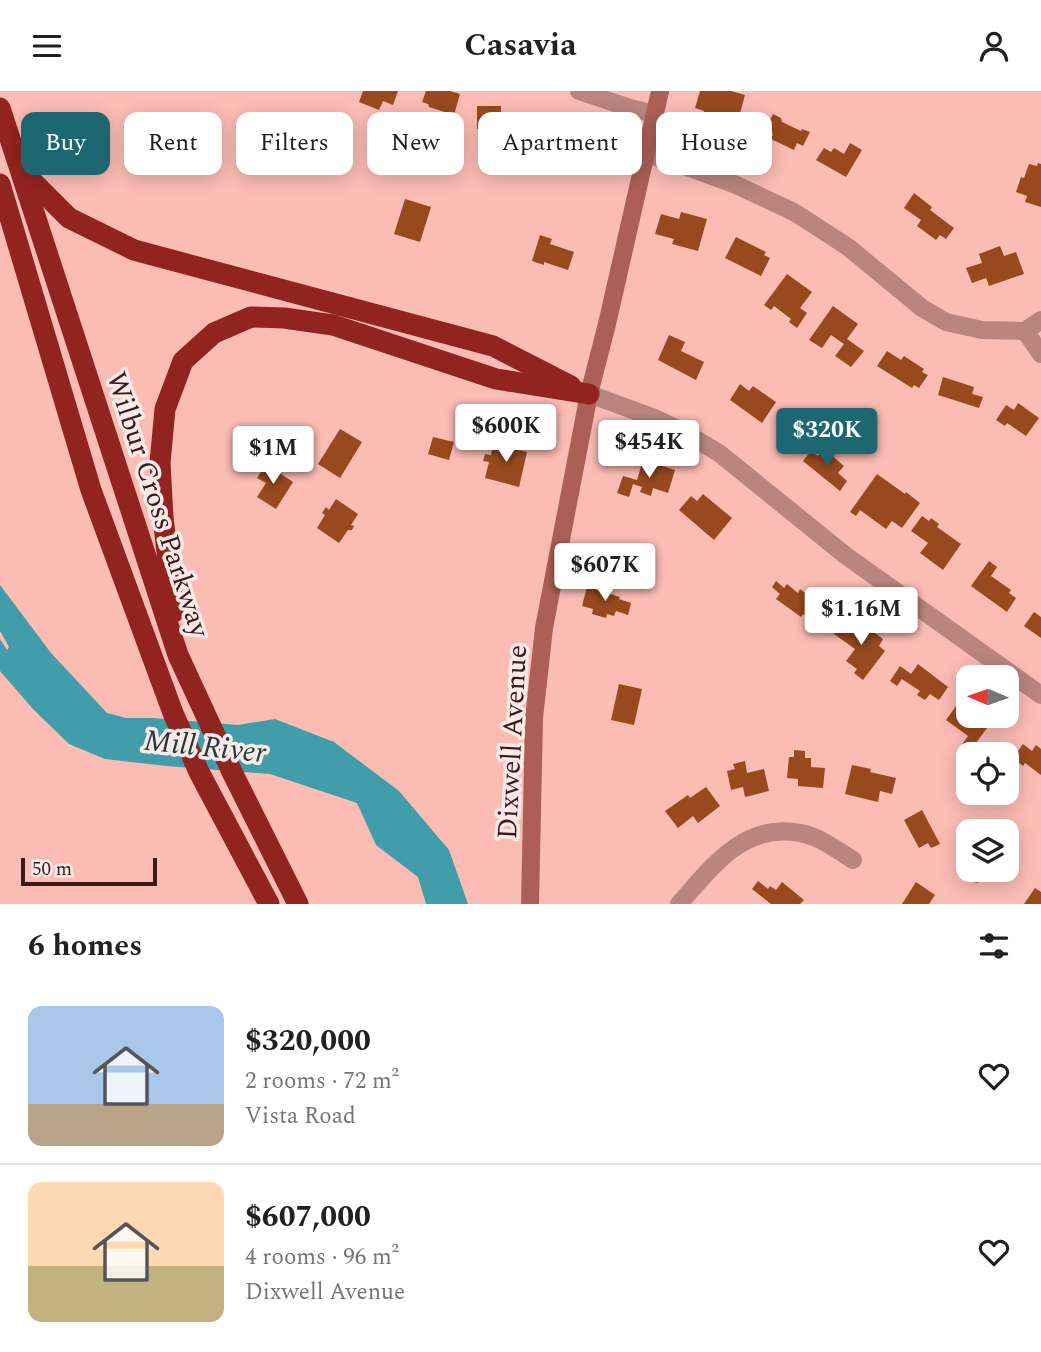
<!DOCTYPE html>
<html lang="en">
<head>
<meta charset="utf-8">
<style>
	:root { --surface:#fff; --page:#f2f2f2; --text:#202124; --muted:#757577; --line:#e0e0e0; --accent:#1c6771 }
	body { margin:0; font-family:Spectral,serif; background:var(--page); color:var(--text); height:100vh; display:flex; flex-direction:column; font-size:26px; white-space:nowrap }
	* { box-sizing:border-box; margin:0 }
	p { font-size:23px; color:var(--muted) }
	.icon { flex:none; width:38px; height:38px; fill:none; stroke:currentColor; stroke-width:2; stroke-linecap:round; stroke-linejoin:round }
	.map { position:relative; height:813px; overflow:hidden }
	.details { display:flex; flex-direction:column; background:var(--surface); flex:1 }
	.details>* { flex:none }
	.guide { position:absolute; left:21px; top:21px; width:999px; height:63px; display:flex; gap:14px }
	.needle { width:46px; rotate:272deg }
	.tools { position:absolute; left:956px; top:574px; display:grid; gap:14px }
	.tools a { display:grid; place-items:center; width:63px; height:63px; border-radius:14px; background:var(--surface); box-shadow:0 4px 18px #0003; font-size:35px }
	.scale { position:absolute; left:21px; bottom:18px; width:136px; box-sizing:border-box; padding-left:7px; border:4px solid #391c19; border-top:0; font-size:19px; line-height:24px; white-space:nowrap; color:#391c19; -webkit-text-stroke:5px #fbeae8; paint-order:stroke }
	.price { position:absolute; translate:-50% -60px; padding:0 16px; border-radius:7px; background:#fff; color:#222; font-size:23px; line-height:46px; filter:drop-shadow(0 2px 4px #0008) }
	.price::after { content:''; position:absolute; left:50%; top:42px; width:21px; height:16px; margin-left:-10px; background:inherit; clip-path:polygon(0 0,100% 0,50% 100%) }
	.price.on { background:var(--accent); color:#fff }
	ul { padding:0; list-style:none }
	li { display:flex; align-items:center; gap:21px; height:175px; padding:0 28px }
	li+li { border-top:2px solid var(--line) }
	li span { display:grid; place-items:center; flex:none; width:196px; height:140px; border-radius:14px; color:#555 }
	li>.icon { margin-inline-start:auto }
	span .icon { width:84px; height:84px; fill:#fffc; stroke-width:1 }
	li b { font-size:30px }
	h2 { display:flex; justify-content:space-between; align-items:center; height:84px; padding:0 28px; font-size:30px }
	.pill { padding:0 24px; border-radius:14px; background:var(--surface); box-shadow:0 4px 18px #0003; font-size:24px; line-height:63px }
	.pill.on { background:var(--accent); color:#fff }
	header { display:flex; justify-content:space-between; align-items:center; height:91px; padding:0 28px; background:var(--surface); font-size:32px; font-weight:700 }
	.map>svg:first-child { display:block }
	.water { fill:#409da9 }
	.building { fill:#984a1e }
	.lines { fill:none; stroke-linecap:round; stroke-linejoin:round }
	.minor { stroke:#b9857e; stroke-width:18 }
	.secondary { stroke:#ab5f57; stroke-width:18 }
	.motorway { stroke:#922420; stroke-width:21 }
	.labels { text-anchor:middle; stroke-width:7; stroke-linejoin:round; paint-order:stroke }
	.street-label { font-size:28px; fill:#391c19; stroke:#fbeae8 }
	.water-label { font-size:30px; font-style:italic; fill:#1e3b3f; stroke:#fbeae8 }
</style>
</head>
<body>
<header><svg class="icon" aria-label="menu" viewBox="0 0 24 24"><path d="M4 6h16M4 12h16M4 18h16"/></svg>Casavia<svg class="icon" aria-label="person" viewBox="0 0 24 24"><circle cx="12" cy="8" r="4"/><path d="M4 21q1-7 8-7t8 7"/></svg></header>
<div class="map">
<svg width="1041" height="813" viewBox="0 0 1041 813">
	<rect width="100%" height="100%" fill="#fbbcb4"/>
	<path class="water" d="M0,494L51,562L107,622L126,627H153L238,634L275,628L334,651L399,700L449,759L468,813H426L418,786L376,754L357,712L270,683L166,675L105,668L69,653L33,618L0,580V548L7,559L9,556L0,540Z"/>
	<g class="building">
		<path d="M363,0H398L393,14L383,10L379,19L359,11Z"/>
		<path d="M426,0H450L460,3L454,24L429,16L428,13L422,11Z"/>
		<path d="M700,0H731L745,4L738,30L728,27L726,34L703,27L704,20L695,17Z"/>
		<path d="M477,15H501V33H528V59H491V38H477Z"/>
		<path d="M773,23L781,27L782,31L801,40L802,38L810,41L803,55L797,52L794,59L771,48L773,43L765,39Z"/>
		<path d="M572,32L602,39L596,66L566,59Z"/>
		<path d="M850,52L862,59L846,86L816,69L824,57L831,61L834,57L844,63Z"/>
		<path d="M1038,72L1041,73V116L1025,111L1027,105L1016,101L1021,86L1024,87L1029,73L1037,75Z"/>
		<path d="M914,102L932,116L930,119L954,137L946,148L940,144L936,149L917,135L921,129L904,117Z"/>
		<path d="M405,108L431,116L420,151L394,143Z"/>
		<path d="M681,121L707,128L698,160L672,153L674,148L655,143L661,123L679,128Z"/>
		<path d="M540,144L552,148L550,153L574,161L568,179L544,171V174L532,170Z"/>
		<path d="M736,146L766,161L764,164L770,167L761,185L725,167Z"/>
		<path d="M1000,155L1004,165L1016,161L1024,183L989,195L986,187L972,192L966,177L982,172L979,163Z"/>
		<path d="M787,183L812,201L800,217L807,222L797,237L789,231L791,228L774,215L771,219L764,214Z"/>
		<path d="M833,215L858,233L847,248L864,260L851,276L835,265L844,253L831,244L822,257L809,249Z"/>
		<path d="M669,244L685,251L681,260L704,271L696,289L658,269Z"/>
		<path d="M887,260L901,269L904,265L924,278L922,281L928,284L919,297L914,294L912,297L877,275Z"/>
		<path d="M943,286L974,296L972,303L983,306L979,317L938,304Z"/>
		<path d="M740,293L749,300L753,295L776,311L762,332L730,309Z"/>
		<path d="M1018,312L1039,327L1026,345L1007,332L1005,335L996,329L1006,314L1014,319Z"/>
		<path d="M340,338L362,351L340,387L318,373Z"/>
		<path d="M433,346L454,351L449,369L428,363Z"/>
		<path d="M506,351L515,353L514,358L527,361L519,396L485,387L489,371L483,370L485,363L491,364L493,353L505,356Z"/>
		<path d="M824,358L844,375L838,382L847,390L840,400L803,370L811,360L818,365Z"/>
		<path d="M643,369L675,379L668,402L653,397L651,405L640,401L642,396L633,393L629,406L617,402L623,385L637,389Z"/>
		<path d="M266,373L293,391L276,418L257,406L266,392L257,387Z"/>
		<path d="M877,383L905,403L906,401L920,412L902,437L892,430L886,438L860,419L856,425L850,421Z"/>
		<path d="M703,403L732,427L714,449L679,419L691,405L697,410Z"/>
		<path d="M336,408L358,423L351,434L354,435L352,439H348L339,452L317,437L325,424L322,422L326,416L329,419Z"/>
		<path d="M922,425L929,430L931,427L939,433L937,436L961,453L943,479L920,462L928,452L911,440Z"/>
		<path d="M989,470L997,476L991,485L1011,499L1009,502L1016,507L1007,521L971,495Z"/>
		<path d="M776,490L784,497L787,493L798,502L800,498L821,514L811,528L803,523L801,526L776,508L780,503L772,496Z"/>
		<path d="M587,496L620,506L619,508L631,512L628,524L616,520L614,525L607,523L606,527L592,523L593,518L582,515Z"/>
		<path d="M1034,521L1041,526V547L1024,535Z"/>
		<path d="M844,529L858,539L863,533L883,548L879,555L885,560L863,589L854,582L857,578L846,570L855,558L834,543Z"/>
		<path d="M918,573L948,596L939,609L930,603L925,609L917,604L920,600L902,588L897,595L890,590L900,575L911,583Z"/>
		<path d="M619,593L642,598L634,634L611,629Z"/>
		<path d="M956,615L968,625L995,626L968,663L960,656L968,645L946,629Z"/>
		<path d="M1023,653L1032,660L1036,654L1041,658V684L1025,672L1023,675L1013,667Z"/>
		<path d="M794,659L805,660V667H811V676L825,677L823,697L798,695V688L787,687L789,666H794Z"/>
		<path d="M745,670L747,682L764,678L769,700L745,706L743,696L731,699L727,680L735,678L733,673Z"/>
		<path d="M852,674L871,678L870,681L896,687L892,703L880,700L878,711L845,703Z"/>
		<path d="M706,696L720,715L698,732L693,725L678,737L665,720L688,704L690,707Z"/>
		<path d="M922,719L940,753L931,757L928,752L919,757L904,729Z"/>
		<path d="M969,779H981L978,792L966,789Z"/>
		<path d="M758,790L768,798L770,795L776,799L782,791L804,809L800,813H771L752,798Z"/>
		<path d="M916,791L935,804L929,813H902Z"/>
		<path d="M1035,797L1041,801V813H1024Z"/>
	</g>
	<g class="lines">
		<g class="minor">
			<path d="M579,0L630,17L655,23"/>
			<path d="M646,64L668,69L734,93L794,121L848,156L922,217L946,231L982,239L1025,240L1041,229"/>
			<path d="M1025,240L1041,263"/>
			<path d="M589,303L652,326L680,339L719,362L845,464L1041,604"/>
			<path d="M679,813C712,776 744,731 800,742C819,745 837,759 853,769"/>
		</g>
		<path class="secondary" d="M530,813L534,627L544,537L589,303L607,233L660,0"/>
		<g class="motorway">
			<path d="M0,17L178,564L233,683L298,813"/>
			<path d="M22,80L69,127L134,159L493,255L571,295"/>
			<path d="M0,93L91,399L173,622L199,681L269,813"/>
			<path d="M174,521L163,426L160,372L165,318L183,270L214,242L251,226L284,227L333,234L496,288L589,303"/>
		</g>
	</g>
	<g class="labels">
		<g class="street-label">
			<text transform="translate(159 413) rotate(72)" y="10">Wilbur Cross Parkway</text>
			<text transform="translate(511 651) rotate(-87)" y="10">Dixwell Avenue</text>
		</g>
		<g class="water-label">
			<text transform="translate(205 655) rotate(6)" y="10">Mill River</text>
		</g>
	</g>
</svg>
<div class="tools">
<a><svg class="needle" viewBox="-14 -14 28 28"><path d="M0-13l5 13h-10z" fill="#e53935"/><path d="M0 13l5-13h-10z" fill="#757577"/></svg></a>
<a><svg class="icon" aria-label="locate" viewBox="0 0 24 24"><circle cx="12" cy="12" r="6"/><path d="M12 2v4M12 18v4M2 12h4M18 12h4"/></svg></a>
<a><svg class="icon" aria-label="layers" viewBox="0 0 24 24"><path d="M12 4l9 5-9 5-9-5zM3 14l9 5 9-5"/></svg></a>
</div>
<div class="scale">50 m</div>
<b class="price" style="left:506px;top:373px">$600K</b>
<b class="price on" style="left:827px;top:377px">$320K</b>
<b class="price" style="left:649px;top:389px">$454K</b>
<b class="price" style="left:273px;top:395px">$1M</b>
<b class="price" style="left:605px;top:512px">$607K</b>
<b class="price" style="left:861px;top:556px">$1.16M</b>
<div class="guide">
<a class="pill on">Buy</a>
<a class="pill">Rent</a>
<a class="pill">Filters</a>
<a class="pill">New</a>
<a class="pill">Apartment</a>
<a class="pill">House</a>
</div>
</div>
<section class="details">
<h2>6 homes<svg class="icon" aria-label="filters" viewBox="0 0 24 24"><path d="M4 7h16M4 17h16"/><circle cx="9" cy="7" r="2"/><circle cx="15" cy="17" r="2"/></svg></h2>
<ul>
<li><span style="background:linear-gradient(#a9c7e8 70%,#b9a48a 0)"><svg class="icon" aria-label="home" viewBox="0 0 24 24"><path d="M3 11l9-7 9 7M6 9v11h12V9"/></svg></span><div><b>$320,000</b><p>2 rooms · 72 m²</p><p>Vista Road</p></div><svg class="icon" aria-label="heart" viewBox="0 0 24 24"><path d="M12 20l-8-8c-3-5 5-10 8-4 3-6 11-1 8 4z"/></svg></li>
<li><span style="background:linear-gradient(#ffd9b3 60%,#c2b280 0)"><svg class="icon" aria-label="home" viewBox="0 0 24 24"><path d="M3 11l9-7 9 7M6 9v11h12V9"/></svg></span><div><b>$607,000</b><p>4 rooms · 96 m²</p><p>Dixwell Avenue</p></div><svg class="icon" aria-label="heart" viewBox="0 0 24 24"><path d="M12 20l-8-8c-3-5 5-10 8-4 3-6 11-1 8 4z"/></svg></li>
</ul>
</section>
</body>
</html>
